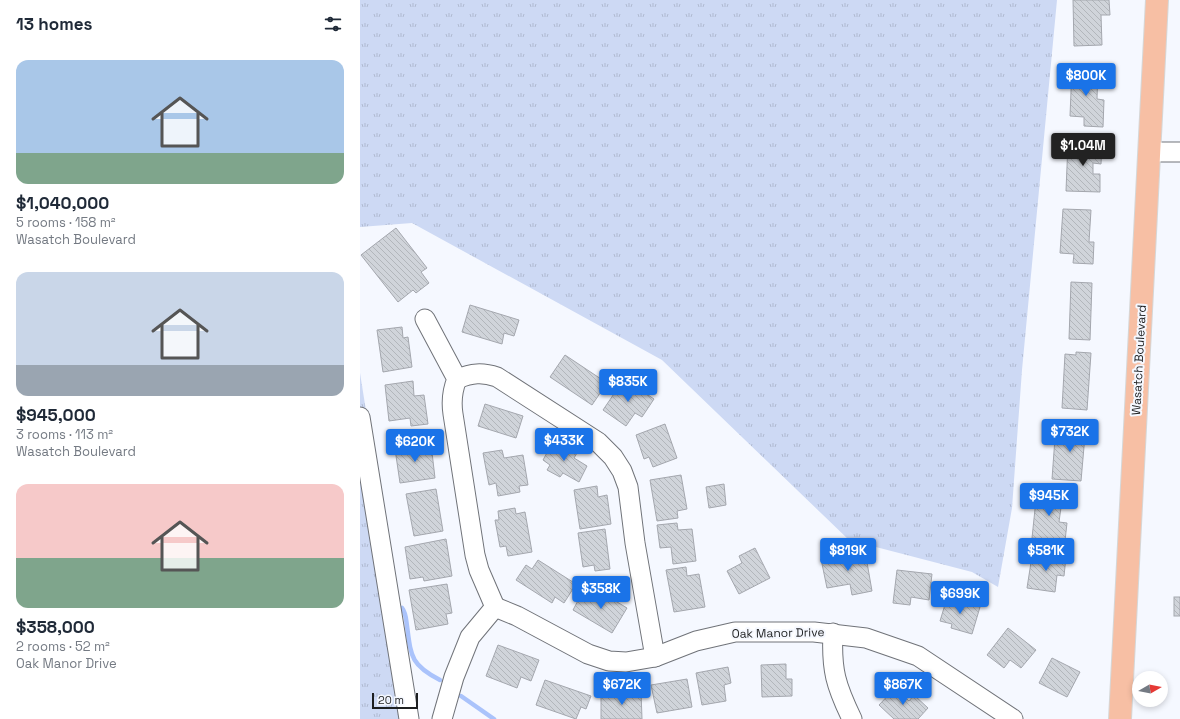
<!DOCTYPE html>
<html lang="en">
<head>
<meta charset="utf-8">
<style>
	:root { --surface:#fff; --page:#f6f6f7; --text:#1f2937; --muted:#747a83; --accent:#1a73e8 }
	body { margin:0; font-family:"Space Grotesk",sans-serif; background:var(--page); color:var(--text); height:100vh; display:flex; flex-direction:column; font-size:15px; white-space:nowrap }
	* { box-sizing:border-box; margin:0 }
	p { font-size:13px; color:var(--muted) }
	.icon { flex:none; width:22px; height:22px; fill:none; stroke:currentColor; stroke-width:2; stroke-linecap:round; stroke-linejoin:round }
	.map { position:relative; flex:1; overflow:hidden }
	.side { display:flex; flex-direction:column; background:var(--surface); width:360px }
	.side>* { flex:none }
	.needle { width:26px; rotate:81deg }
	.buttons { position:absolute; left:772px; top:671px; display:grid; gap:8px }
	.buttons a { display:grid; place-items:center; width:36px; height:36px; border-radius:50%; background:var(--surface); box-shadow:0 2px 6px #0003; font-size:20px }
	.scale { position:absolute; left:12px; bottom:10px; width:46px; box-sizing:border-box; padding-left:4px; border:2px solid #1d1f21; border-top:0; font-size:11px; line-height:14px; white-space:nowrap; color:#1d1f21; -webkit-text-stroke:3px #f5f8ff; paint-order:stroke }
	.price { position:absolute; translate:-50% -34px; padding:0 9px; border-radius:4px; background:var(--accent); color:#fff; font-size:13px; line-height:26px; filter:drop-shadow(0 1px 2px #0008) }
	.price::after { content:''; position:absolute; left:50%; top:24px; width:12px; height:9px; margin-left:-6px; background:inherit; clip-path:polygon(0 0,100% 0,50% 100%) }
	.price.current { background:#222; color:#fff }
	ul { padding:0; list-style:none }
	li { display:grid; align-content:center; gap:8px; height:212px; padding:0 16px }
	li span { display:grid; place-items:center; height:124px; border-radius:12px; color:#555 }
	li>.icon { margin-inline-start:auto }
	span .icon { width:72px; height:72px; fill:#fffc; stroke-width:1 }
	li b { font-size:17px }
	h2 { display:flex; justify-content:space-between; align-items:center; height:48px; padding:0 16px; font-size:17px }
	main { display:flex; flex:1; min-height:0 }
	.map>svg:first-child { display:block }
	.grass { fill:url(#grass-tufts) }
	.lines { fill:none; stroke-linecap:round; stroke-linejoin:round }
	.stream { stroke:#aac3fb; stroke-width:4.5 }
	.building { fill:url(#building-back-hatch); stroke:#a4a7ae }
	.minor-casing { stroke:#707379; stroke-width:21 }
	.major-casing { stroke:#d6d7d7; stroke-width:24 }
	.minor { stroke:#fff; stroke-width:19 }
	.major { stroke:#f7bfa4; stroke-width:22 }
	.labels { text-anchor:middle; stroke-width:4; stroke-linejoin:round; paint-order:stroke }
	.street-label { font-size:12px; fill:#1d1f21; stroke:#f5f8ff }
</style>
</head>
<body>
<main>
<section class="side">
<h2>13 homes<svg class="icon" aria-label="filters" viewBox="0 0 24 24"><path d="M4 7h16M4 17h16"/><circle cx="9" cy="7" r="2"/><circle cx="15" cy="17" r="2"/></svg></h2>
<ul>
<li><span style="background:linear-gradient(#a9c7e8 75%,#7fa58c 0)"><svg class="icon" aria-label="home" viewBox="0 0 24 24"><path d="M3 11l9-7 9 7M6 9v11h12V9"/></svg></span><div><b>$1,040,000</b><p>5 rooms · 158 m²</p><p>Wasatch Boulevard</p></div></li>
<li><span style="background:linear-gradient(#c9d6e8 75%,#9aa5b1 0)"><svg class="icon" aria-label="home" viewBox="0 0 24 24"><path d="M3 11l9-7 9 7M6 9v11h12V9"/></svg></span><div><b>$945,000</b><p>3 rooms · 113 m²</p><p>Wasatch Boulevard</p></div></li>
<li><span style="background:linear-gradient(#f6c9c9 60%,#7fa58c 0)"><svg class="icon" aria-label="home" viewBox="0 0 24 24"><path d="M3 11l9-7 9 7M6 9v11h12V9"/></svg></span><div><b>$358,000</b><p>2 rooms · 52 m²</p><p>Oak Manor Drive</p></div></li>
</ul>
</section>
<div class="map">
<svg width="820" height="719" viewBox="0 0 820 719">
	<defs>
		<pattern id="grass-tufts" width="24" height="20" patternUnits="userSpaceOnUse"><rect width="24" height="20" fill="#cdd9f4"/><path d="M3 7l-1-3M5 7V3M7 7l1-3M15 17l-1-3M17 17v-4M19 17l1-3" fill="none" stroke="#b0bad1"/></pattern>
		<pattern id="building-back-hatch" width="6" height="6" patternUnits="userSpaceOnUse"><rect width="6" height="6" fill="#d0d4da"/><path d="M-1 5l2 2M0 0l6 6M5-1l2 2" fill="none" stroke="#b2b6bb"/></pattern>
	</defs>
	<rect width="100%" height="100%" fill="#f5f8ff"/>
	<g class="grass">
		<path d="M0,0H697L662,370L652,508L638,587L612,572L489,540L302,360L52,223L0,227Z"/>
		<path d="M0,373L55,719H0Z"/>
	</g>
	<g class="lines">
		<g class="stream">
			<path d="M42,608C46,613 46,619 47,626C51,657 51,665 80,680"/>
			<path d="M101,696L134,719"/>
		</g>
	</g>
	<g class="building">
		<path d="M713,0H749L750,15H741L742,45L714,46Z"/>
		<path d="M712,67L738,68L737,99L744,100L743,127L724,126V117L710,116Z"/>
		<path d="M708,142L742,143L741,164L733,163V174H740V192L706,191Z"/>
		<path d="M703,209L731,210L729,242H734L733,264L713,263L714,254L700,253Z"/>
		<path d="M36,228L67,268L61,272L69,283L56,293L53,290L38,302L1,255Z"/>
		<path d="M711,282L732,283L730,340L709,339Z"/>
		<path d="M110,305L159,320L154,336L144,333L142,344L102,332Z"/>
		<path d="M42,327L43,338L48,337L52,367L23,372L17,330Z"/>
		<path d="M716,352L731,353L727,410L702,408L705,354L716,355Z"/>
		<path d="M205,355L247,383L232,405L190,377Z"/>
		<path d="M264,379L294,399L282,417L275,413L266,426L243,410Z"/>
		<path d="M53,381L54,396L64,395L68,424L51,426L50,418L29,421L25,385Z"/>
		<path d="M125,404L163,416L156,438L118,426Z"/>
		<path d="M705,422L726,424L721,481L692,479L695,438H704Z"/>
		<path d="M305,424L317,458L293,467L289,457L284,459L276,435Z"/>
		<path d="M194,440L217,453L214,458L227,466L219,482L203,473L200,477L187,470L190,465L183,460Z"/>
		<path d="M71,444L75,478L40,483L35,449Z"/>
		<path d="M142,450L144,458L163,455L168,485L159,486L160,492L138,496L136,483L129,485L123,453Z"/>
		<path d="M321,475L327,509L317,511L318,518L297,521L290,480Z"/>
		<path d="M364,484L366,505L349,508L346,487Z"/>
		<path d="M237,486L238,497L247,495L251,524L220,529L214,490Z"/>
		<path d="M76,489L83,531L54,536L46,494Z"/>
		<path d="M677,490L703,493L699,522L707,523L705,541L672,538Z"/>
		<path d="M155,508L156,514L165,512L172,552L148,556L146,546L140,547L135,520H139L138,511Z"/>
		<path d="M317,523L318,530L332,529L336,561L313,564L311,547L300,548L297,525Z"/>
		<path d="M245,529L250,569L235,571L234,565L223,567L218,533Z"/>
		<path d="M86,539L92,576L64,581L63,577L50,579L45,547Z"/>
		<path d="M395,548L410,578L379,594L367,571L382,563L379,556Z"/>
		<path d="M505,551L512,591L492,595L490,584L467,588L461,559Z"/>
		<path d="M689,555L706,557L704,576L697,575L695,592L667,588L672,556L688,558Z"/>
		<path d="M178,560L216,584L204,603L195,597L192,603L156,580L166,565L172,569Z"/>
		<path d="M326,567L327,576L339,574L345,607L314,612L306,570Z"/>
		<path d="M537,570L572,574L569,600L551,597L550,605L533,603Z"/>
		<path d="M87,584L92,613L86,614L88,624L56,630L49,590Z"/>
		<path d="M234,588L267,608L252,633L213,610L221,595L228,599Z"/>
		<rect x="814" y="597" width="6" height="19"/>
		<path d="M587,598L620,607L612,634L591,628L592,624L580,621Z"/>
		<path d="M648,628L676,650L661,668L650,660L644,668L627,655Z"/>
		<path d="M138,645L179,660L171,681L161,677L157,688L126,676Z"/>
		<path d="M692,658L720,672L707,697L679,683Z"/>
		<path d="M426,664V679H432V696L402,697L401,665Z"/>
		<path d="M368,667L371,683L364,685L366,701L342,705L336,673Z"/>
		<path d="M327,679L332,707L297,713L291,685Z"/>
		<path d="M185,680L231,696L226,709L221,707L216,719L176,705Z"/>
		<path d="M535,688L549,701L554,695L568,708L558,719H534L519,705Z"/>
		<path d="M259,691H281L282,719H241V696L260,695Z"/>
	</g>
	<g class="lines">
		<defs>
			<g id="minor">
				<path d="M790,152H820"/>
				<path d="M65,319L97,379C92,391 91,401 93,414L115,555L119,570L135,607"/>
				<path d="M97,379C112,373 122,372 137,377L238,442L253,457L262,471L268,487L275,543L295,657"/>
				<path d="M0,417L49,719"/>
				<path d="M135,607L157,616L228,654L249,661L266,662L295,657L336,641L375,632H454L506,638L558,656L653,719"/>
				<path d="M473,633C471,670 476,686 492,719"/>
				<path d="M82,719L94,677L110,637L135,607"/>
			</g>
			<path id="major" d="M760,719L797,0"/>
		</defs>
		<use href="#minor" class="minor-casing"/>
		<use href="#major" class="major-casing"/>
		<use href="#minor" class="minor"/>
		<use href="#major" class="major"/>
	</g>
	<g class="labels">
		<g class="street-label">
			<text transform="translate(779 360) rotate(-87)" y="4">Wasatch Boulevard</text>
			<text transform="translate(418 633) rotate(-1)" y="4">Oak Manor Drive</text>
		</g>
	</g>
</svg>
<div class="buttons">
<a><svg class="needle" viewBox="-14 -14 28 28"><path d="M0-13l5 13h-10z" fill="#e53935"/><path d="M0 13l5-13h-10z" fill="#747a83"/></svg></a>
</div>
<div class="scale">20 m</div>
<b class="price" style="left:726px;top:97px">$800K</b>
<b class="price current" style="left:723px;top:167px">$1.04M</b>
<b class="price" style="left:268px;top:403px">$835K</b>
<b class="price" style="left:710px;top:453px">$732K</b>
<b class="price" style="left:204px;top:462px">$433K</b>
<b class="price" style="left:55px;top:463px">$620K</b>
<b class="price" style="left:689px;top:517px">$945K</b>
<b class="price" style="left:488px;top:572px">$819K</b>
<b class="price" style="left:686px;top:572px">$581K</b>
<b class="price" style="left:241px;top:610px">$358K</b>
<b class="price" style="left:600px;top:615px">$699K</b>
<b class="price" style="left:262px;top:706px">$672K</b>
<b class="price" style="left:543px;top:706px">$867K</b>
</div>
</main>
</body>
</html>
